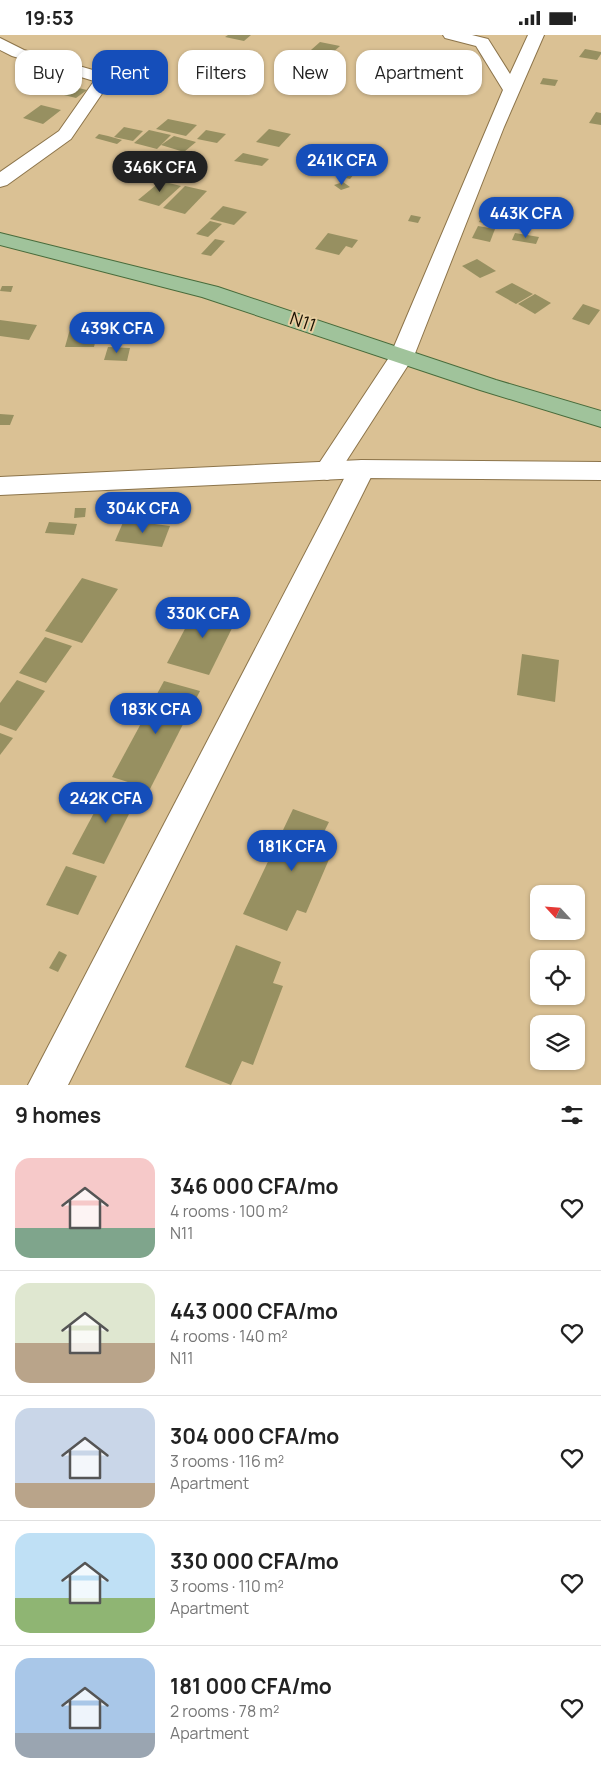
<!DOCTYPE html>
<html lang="en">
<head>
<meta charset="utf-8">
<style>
	:root { --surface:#fff; --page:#f6f6f6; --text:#222; --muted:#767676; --line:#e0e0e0; --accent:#154eba }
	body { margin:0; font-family:Manrope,sans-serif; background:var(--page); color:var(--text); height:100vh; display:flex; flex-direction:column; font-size:19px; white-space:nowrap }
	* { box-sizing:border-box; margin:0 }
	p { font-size:16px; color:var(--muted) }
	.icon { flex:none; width:28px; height:28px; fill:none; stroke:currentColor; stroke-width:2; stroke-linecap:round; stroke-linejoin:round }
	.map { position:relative; height:1050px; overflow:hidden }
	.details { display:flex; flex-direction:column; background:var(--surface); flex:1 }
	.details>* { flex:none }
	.guide { position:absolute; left:15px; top:15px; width:571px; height:45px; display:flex; gap:10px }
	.needle { width:32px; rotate:296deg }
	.controls { position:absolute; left:530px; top:850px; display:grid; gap:10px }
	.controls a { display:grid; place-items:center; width:55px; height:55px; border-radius:10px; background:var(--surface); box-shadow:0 1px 4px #0004; font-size:25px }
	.price { position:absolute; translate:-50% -42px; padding:0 11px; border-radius:18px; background:var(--accent); color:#fff; font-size:16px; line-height:32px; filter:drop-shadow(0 1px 2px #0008) }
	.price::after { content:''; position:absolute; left:50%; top:30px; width:15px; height:11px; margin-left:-8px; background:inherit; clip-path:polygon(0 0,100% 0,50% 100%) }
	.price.current { background:#222; color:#fff }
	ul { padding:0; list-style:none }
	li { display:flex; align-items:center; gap:15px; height:125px; padding:0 15px }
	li+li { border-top:1px solid var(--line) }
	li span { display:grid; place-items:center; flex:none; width:140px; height:100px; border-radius:15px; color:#555 }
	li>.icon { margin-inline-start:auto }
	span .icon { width:60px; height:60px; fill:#fffc; stroke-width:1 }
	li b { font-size:21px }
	h2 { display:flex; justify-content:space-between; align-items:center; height:60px; padding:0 15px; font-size:21px }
	.tag { padding:0 18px; border-radius:15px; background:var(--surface); box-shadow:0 1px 4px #0004; font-size:18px; line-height:45px }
	.tag.current { background:var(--accent); color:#fff }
	.status { display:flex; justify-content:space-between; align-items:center; height:35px; padding:0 25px; background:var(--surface); direction:ltr }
	.status svg { height:14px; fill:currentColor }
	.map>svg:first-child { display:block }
	.building { fill:#979061 }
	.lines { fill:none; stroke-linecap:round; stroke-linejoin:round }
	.minor-casing { stroke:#8c744a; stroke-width:2 }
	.secondary-casing { stroke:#8c744a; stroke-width:2 }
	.primary-casing { stroke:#486b3b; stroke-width:2 }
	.minor { fill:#fff; fill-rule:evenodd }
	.secondary { fill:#fff; fill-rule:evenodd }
	.primary { fill:#a0c39b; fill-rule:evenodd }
	.labels { text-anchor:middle; stroke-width:4; stroke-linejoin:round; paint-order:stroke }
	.street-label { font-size:18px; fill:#1a1102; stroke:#e7cea1 }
</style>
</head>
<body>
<div class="status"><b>19:53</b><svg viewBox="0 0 49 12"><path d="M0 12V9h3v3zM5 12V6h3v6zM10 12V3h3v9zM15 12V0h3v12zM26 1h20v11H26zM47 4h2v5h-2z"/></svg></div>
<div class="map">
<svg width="601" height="1050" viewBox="0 0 601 1050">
	<rect width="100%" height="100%" fill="#dac194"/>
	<g class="building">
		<path d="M228,0H251L244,6L225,2Z"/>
		<path d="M320,7L340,11L331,19L311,15Z"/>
		<path d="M585,14L601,17V19L597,25L579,22Z"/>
		<path d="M432,25L449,29L441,37L424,34Z"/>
		<path d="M142,30L157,33L146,42L131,38Z"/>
		<path d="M421,35L440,38L436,42L418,39Z"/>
		<path d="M390,41L400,44L393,51L382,49Z"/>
		<path d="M447,41L468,45L465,48L474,50L469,56L439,49Z"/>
		<path d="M543,43L558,45L555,51L540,49Z"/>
		<path d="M409,50L424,54L420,58L404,55Z"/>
		<path d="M70,51L87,55L76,63L60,59Z"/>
		<path d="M41,70L61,75L43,89L23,83Z"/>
		<path d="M596,77L601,78V90L589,88Z"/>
		<path d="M168,84L197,90L186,101L156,94Z"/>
		<path d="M124,92L143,96L133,106L114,102Z"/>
		<path d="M269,94L291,99L279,112L256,107Z"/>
		<path d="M149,95L171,100L157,114L134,108Z"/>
		<path d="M206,95L226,99L217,108L197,104Z"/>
		<path d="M99,99L108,101L122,105L117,109L95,103Z"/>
		<path d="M174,101L196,107L184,117L161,110Z"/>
		<path d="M243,118L269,124L262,131L234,126Z"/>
		<path d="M346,123L364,127L350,144L332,140Z"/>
		<path d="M179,124L193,127L186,135L172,132Z"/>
		<path d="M161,146L181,151L159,171L138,165Z"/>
		<path d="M343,147L350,152L341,155L334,150Z"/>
		<path d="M185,151L207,156L185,179L163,173Z"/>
		<path d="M488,167L502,169L499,179L484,176Z"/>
		<path d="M223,171L247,177L234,190L210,184Z"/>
		<path d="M483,179L502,183L498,191L479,187Z"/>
		<path d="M411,180L421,182L418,188L408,186Z"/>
		<path d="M210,186L222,189L208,202L196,199Z"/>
		<path d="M478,191L495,194L490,207L472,203Z"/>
		<path d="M328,198L358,205L352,213L346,211L339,220L315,214Z"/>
		<path d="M515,198L539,202L536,209L512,205Z"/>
		<path d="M215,204L225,206L211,221L201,219Z"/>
		<path d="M477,224L496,236L480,243L462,231Z"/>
		<path d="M512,248L533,259L516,269L495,257Z"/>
		<path d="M2,251H13L11,257L0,256Z"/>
		<path d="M535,259L551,268L535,279L518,269Z"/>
		<path d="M583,269L600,275L589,290L572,284Z"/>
		<path d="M0,285L37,290L29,305L0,301Z"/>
		<path d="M70,294L98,295L94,312H65Z"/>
		<path d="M108,312L130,313L127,326L104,325Z"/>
		<path d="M0,379L14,380L10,390H0Z"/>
		<path d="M75,473H86L85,482L74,483Z"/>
		<path d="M124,485L170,491L162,512L115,506Z"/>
		<path d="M49,487L77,489L74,500L45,498Z"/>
		<path d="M82,543L118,554L82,608L45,596Z"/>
		<path d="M198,569L239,579L209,640L167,628Z"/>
		<path d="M45,602L72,611L46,648L19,638Z"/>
		<path d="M522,619L559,625L555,667L517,660Z"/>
		<path d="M17,645L45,656L16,696L0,690V668Z"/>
		<path d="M164,646L200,656L150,754L112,742Z"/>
		<path d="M0,698L13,703L0,720Z"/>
		<path d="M110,748L140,757L104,829L72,819Z"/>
		<path d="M293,774L329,787L321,803L336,808L306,878L297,875L287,896L243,879Z"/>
		<path d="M66,831L97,841L78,880L46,870Z"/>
		<path d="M236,910L281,927L273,948L283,951L253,1030L242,1026L231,1050L185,1032Z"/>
		<path d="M59,916L67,920L58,937L49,933Z"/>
	</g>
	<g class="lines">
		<defs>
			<g id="minor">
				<path d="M443,0H472L488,4L510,39L528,0H544L504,92L414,321L336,442L327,445L318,442L314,436L390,321L503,55L476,11L445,3Z"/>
				<path d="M0,3L24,15L110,40L112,44L71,104L7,150L0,152V137L59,96L94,46L12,21L0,15Z"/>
				<path d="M362,425L371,428L375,434L68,1050H28L349,434L353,428Z"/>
			</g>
			<path id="secondary" d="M362,425L601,427V445L362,443L0,460V442Z"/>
			<path id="primary" d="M0,198L218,252L496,345L601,376V392L480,355L202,262L0,210Z"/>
		</defs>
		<use href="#minor" class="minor-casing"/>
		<use href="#secondary" class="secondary-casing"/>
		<use href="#primary" class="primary-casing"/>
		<use href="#minor" class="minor"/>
		<use href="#secondary" class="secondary"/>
		<use href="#primary" class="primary"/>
	</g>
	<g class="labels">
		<g class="street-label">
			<text transform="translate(303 287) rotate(19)" y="6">N11</text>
		</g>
	</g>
</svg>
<div class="controls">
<a><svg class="needle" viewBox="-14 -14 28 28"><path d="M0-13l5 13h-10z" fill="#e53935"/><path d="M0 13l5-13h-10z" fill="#767676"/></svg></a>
<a><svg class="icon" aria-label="locate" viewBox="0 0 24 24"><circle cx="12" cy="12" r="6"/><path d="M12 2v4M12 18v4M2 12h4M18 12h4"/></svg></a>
<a><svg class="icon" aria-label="layers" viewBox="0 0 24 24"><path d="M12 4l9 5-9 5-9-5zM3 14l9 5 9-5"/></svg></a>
</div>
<b class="price" style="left:342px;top:151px">241K CFA</b>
<b class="price current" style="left:160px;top:158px">346K CFA</b>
<b class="price" style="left:526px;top:204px">443K CFA</b>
<b class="price" style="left:117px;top:319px">439K CFA</b>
<b class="price" style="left:143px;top:499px">304K CFA</b>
<b class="price" style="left:203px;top:604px">330K CFA</b>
<b class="price" style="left:156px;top:700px">183K CFA</b>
<b class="price" style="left:106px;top:789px">242K CFA</b>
<b class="price" style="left:292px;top:837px">181K CFA</b>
<div class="guide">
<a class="tag">Buy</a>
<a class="tag current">Rent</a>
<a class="tag">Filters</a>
<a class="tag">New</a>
<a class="tag">Apartment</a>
</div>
</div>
<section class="details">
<h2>9 homes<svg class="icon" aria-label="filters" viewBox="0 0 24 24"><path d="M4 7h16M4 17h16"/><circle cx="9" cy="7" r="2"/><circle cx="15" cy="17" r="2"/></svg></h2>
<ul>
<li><span style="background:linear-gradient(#f6c9c9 70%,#7fa58c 0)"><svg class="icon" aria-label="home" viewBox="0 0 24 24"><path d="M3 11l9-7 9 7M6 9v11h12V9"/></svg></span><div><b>346 000 CFA/mo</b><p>4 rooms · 100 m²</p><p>N11</p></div><svg class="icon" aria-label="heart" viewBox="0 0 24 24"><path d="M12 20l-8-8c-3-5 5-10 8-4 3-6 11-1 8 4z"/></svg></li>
<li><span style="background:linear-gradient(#dfe7d0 60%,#b9a48a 0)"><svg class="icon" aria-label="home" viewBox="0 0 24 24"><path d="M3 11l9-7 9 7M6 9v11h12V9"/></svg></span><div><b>443 000 CFA/mo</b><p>4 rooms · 140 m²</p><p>N11</p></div><svg class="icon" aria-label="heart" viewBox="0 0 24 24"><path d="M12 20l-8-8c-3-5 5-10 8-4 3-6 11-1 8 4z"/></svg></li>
<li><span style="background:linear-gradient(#c9d6e8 75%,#b9a48a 0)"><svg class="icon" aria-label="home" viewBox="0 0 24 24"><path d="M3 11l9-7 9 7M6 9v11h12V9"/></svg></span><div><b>304 000 CFA/mo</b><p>3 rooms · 116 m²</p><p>Apartment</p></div><svg class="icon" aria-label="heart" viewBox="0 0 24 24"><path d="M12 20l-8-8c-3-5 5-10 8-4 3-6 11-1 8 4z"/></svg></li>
<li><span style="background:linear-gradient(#bfe0f5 65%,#8fb573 0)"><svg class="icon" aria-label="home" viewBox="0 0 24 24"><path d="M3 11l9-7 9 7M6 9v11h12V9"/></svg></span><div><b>330 000 CFA/mo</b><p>3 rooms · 110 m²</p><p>Apartment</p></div><svg class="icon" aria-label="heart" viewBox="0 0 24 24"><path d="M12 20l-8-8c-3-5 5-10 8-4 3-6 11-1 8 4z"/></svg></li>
<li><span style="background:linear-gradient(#a9c7e8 75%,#9aa5b1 0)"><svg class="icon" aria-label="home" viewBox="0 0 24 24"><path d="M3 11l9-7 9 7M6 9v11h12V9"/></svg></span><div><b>181 000 CFA/mo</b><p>2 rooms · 78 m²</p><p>Apartment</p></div><svg class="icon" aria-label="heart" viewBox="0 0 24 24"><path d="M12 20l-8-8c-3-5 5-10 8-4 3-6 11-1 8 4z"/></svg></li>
</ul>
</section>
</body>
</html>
